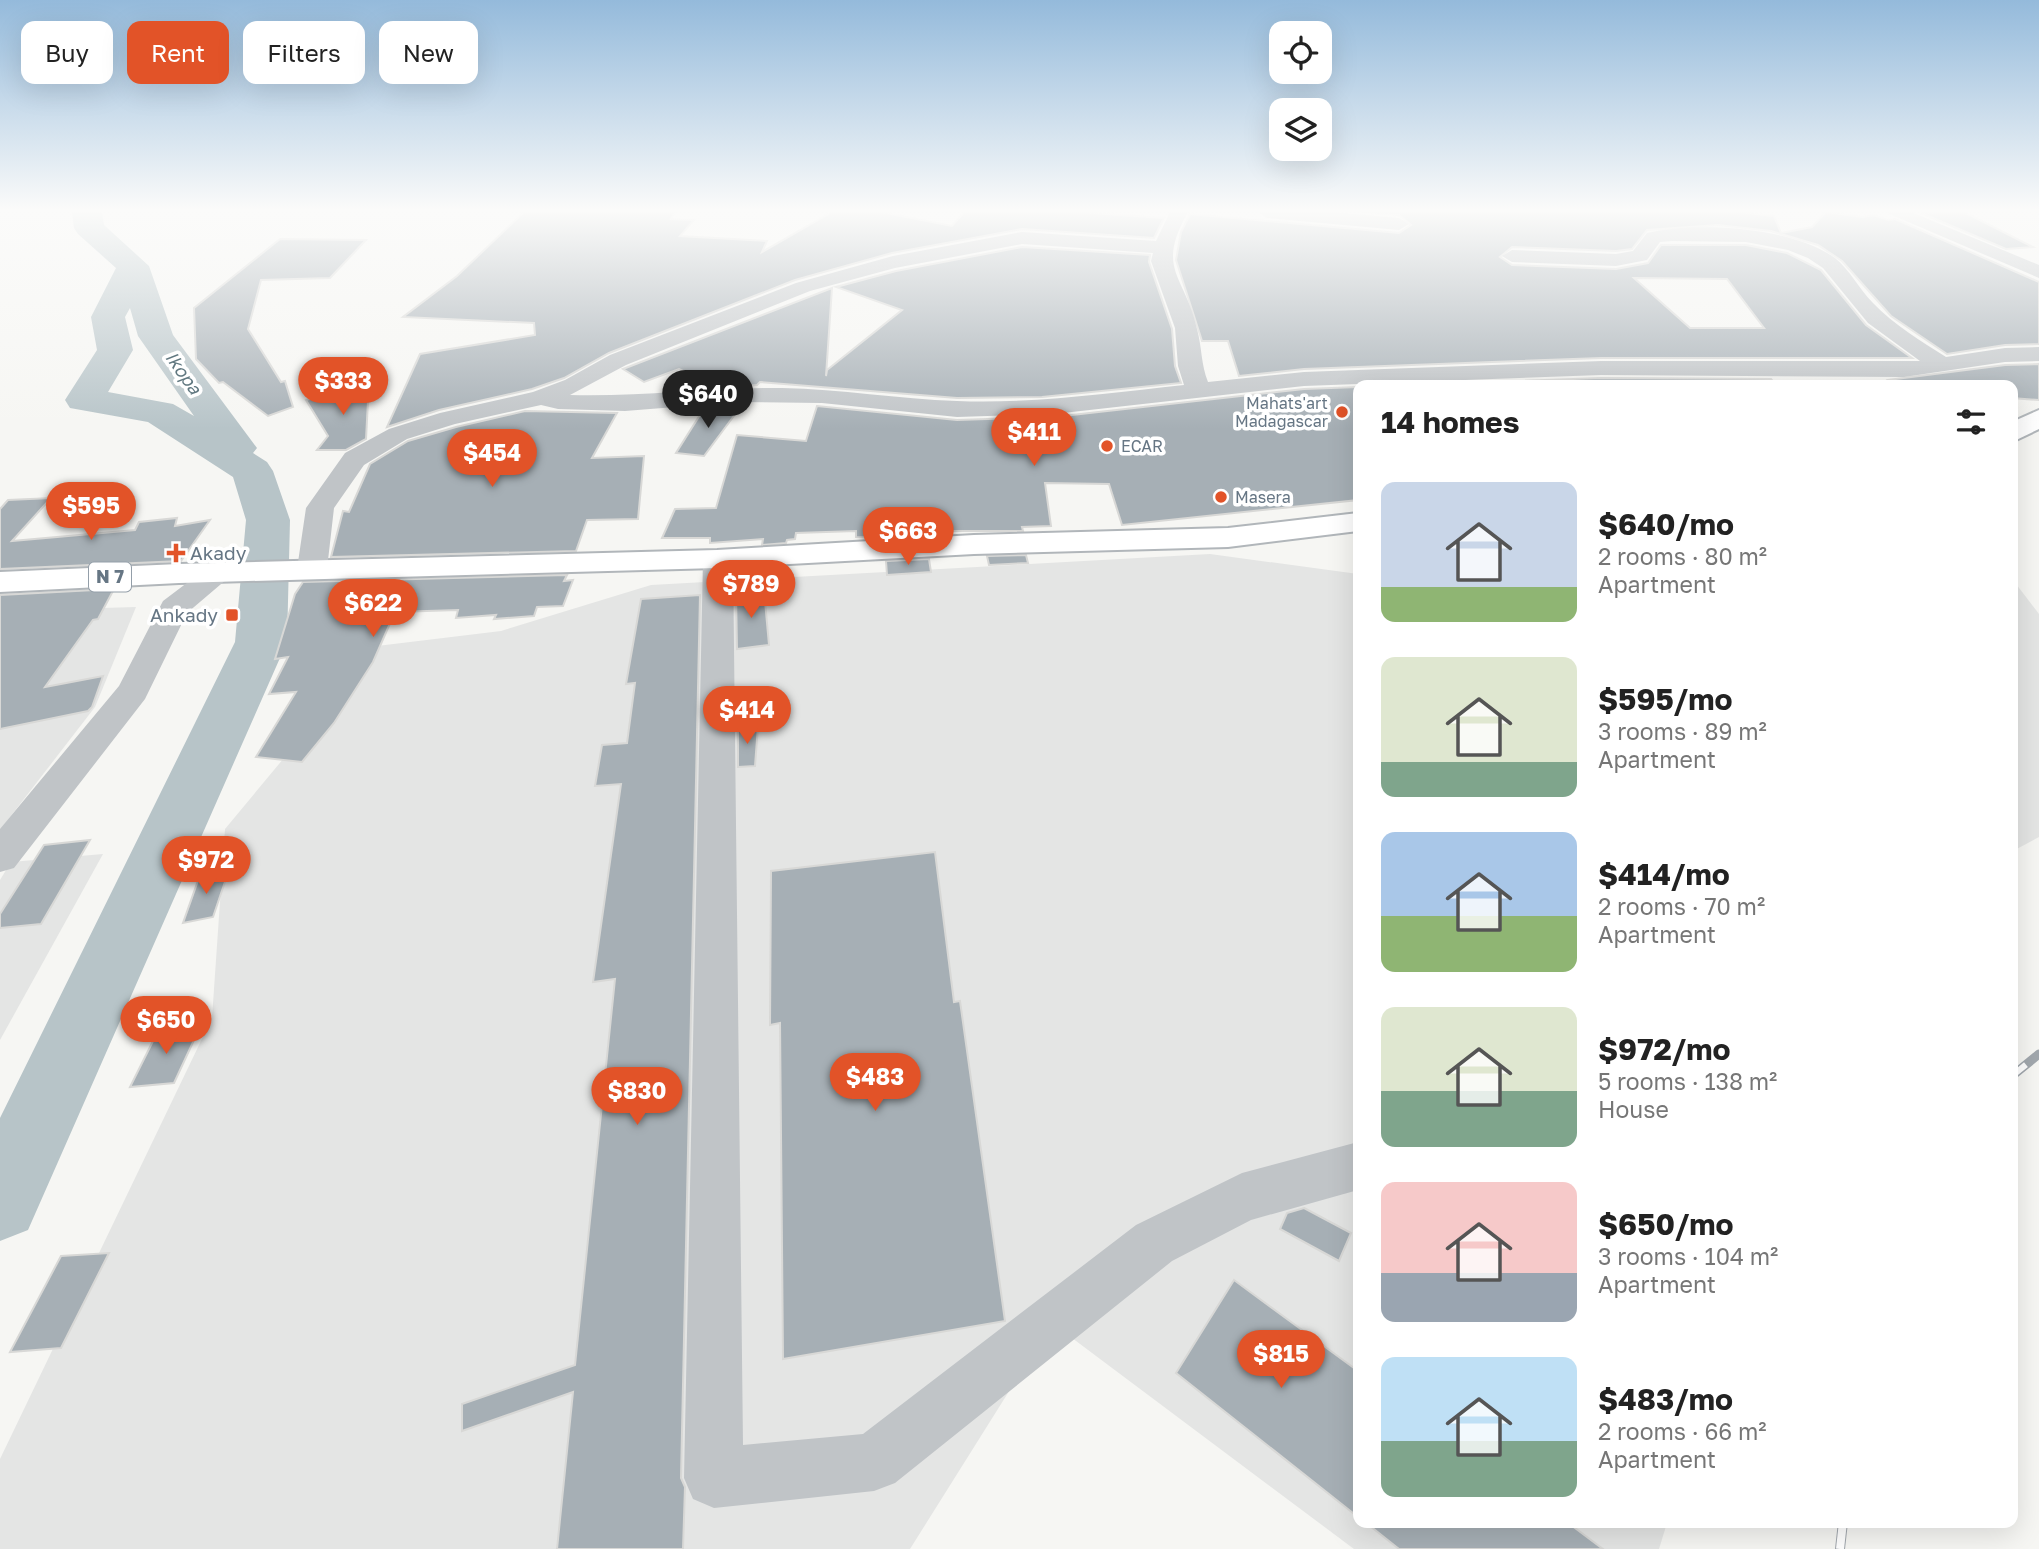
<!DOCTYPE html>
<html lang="en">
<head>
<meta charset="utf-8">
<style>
	:root { --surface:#fff; --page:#f2f2f2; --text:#222; --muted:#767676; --accent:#e25328 }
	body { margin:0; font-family:"Golos Text",sans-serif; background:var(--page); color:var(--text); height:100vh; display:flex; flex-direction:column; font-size:26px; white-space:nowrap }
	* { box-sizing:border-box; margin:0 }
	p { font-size:23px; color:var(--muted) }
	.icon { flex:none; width:38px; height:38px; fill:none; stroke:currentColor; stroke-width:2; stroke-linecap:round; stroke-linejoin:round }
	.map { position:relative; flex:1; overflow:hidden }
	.panel { position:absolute; left:1353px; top:380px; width:665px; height:1148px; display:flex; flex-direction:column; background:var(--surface); border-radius:14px; box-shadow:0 7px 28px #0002 }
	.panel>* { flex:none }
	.banner { position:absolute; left:21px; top:21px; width:665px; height:63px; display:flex; gap:14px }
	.controls { position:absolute; left:1269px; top:21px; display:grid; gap:14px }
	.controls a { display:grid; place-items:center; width:63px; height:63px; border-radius:14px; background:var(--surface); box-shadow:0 7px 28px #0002; font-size:35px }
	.price { position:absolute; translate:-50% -60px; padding:0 16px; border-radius:24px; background:var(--accent); color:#fff; font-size:23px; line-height:46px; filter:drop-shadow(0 2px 4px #0008) }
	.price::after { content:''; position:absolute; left:50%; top:42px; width:21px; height:16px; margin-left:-10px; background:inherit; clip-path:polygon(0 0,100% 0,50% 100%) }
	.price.current { background:#222; color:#fff }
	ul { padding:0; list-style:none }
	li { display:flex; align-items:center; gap:21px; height:175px; padding:0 28px }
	li span { display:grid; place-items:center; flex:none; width:196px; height:140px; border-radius:14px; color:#555 }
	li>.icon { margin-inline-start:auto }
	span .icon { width:84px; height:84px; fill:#fffc; stroke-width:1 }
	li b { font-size:30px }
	h2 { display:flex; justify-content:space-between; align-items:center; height:84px; padding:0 28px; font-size:30px }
	.tag { padding:0 24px; border-radius:14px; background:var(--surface); box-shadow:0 7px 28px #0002; font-size:24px; line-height:63px }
	.tag.current { background:var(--accent); color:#fff }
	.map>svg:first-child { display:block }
	.built { fill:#e4e5e4 }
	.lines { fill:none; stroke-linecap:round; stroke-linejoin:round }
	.river { fill:#b7c4c8; fill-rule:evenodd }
	.building { fill:#a6afb5; stroke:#d8d8d6; stroke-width:2; fill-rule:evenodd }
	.major-casing { stroke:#b1b6ba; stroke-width:4 }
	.minor { fill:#c0c4c7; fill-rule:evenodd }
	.major { fill:#fff; fill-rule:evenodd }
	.rail-far1-casing { stroke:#a1a7ad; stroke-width:9 }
	.rail-casing { stroke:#a1a7ad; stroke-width:10 }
	.rail-far1 { stroke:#fff; stroke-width:6; stroke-dasharray:18; stroke-linecap:butt }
	.rail { stroke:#fff; stroke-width:8; stroke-dasharray:24; stroke-linecap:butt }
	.poi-dot { fill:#e25328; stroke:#fff; stroke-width:2.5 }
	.labels { text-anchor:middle; stroke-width:7; stroke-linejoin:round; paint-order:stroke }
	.far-poi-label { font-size:16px; fill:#667684; stroke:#fff; text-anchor:start }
	.far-water-label { font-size:18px; font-style:italic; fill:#617880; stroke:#fff }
	.shield { fill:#fff; stroke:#949fa9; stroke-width:2 }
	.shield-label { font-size:18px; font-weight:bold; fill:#667684 }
	.poi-label { font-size:19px; fill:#667684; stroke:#fff; text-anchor:start }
</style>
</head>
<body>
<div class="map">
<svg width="2039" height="1549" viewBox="0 0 2039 1549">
	<rect width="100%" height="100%" fill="#f6f6f3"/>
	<g class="built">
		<path d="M1210,554L1358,574V1522L1667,1523L1659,1549H1354L1052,1323L910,1549H0V1459L212,1018L225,829L377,646L501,631L651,585Z"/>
		<path d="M2013,580L2039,614V837L2013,851Z"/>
		<path d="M136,607L95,707L0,830V611Z"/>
		<path d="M103,854L0,1040V880L11,862Z"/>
	</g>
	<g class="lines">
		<path class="river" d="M72,212H102L104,225L149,266L173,335L257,448L253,453L267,462L273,471L290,520L287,642L28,1230L0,1241V1118L235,642L246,520L233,477L148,422L70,408L65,400L97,350L91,317L116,268L78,234L74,228ZM130,308L138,336L194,416L173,404L108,392L133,350L125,317Z"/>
	</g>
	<g class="building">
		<path d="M524,212H675L671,219L694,220L680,236L767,241L762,252L832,212H881L952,226L964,212H1077L1164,218L1154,238L1022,229L892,253L795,280L609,353L564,378L532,389L439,410L387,427L420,354L535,335L534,323L403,317L457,276Z"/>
		<path d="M1364,212H1739L1774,216L1781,233L1812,227L1826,212L1863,217L1874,215L1888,220L1895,219L2039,282V344L2005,345L1947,354L1891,316L1842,261L1818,245L1771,231L1718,225L1647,230L1632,249L1616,251L1512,247L1500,257L1512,265L1616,269L1648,263L1661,245H1746L1787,253L1821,270L1866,325L1912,358H1601L1304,369L1239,376L1228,341H1202L1176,260L1181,232L1190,214L1399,233L1411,225L1399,215ZM1634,278L1727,279L1764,328H1690Z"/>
		<path d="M1964,212L2033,247L2006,249L1921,213Z"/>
		<path d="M280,239L366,240L330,278L261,280L248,329L281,382L285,381L293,407L268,416L223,382L219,383L196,359L194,308Z"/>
		<path d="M1022,247L1150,255L1149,262L1172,329L1175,366L1181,383L1042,397L957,398L760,382L757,385L719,387L679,369L644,382L623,369L832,288L826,376L827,370L902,310L836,287L896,271Z"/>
		<path d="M2039,364V400L2012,398V385H1894L1888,380L2005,365Z"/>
		<path d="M1601,378L1771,379L1776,385L1459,383Z"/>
		<path d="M369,382L366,439L346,450H317L328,436L306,400Z"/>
		<path d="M1358,387V500L1122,525L1109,484L1045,483L1051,526L1022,527L1023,531H926V535L885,538L856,537V531L796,533L795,539L787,540L786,543L762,545L763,539L710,543V538H662L675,509L716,508L737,435L806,441L817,406L957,420L1054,417L1304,389Z"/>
		<path d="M742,405L704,456L676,453L705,407Z"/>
		<path d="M525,411L617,413L592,458L644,456L638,519L587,520L576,551L331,557L343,511L349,512L370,464L408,441L456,427Z"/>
		<path d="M51,498L12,541L135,530L139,522L177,518L175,526L210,520L181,561L0,569V509L8,500Z"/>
		<path d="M1026,555L1028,563L989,565L987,556Z"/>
		<path d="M929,559L931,572L887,575L886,561Z"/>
		<path d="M783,567L781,578L754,579L757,568Z"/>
		<path d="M567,575L564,581L573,580L563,606L537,607L534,616L494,619L496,615L456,618L458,610L395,612L373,662L334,723L302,762L256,757L296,692L269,694L288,657L275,659L295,594L303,582Z"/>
		<path d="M114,589L98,619L93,620L45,687L103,676L92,707L88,711L0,729V595Z"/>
		<path d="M764,590L769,645L737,649L736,592Z"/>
		<path d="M700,595L681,1478L685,1487L683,1549H557L573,1392L462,1431V1404L575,1365L615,979L593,982L621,784L595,786L602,745L627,743L635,683L626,684L641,599Z"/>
		<path d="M758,726L755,766L738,767V728Z"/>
		<path d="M90,840L41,924L0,928V914L44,845Z"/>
		<path d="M935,852L954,1002L960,1001L1005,1321L783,1359L780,1023L770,1025L771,871Z"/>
		<path d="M229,870L213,917L183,923L200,875Z"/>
		<path d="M201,1025L174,1083L130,1087L159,1029Z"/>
		<path d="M1304,1208L1351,1233L1339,1261L1280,1229L1287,1213Z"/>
		<path d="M109,1253L61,1348L10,1352L61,1256Z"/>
		<path d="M1234,1280L1358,1371V1517L1176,1373Z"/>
		<path d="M1365,1522H1567L1603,1549H1399Z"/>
	</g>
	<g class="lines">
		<defs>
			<g id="major">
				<path d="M2039,410V429L2012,442V422Z"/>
				<path d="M1358,513V531L1228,547L974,554L717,568L179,583L0,592V572L179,564L717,550L974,535L1228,528Z"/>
			</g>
		</defs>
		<use href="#major" class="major-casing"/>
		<g class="minor">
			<path d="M1170,212H1188C1155,270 1185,275 1197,329C1202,347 1201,365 1208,382L1304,372L1601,361H1920L1868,323L1823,268L1808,258L1788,250L1746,242L1672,241L1660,242L1647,260L1616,266L1512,262L1502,256L1512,250L1616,254L1633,251L1647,233C1697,221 1793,227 1835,258C1850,270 1859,289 1873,303C1894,325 1921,341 1946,357L2005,348L2039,347V361L2005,362L1904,377L1601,375L1304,386L1054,414L957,417L822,403L738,402L625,411L558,409L541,405L455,424L407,439L364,465L334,508L327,569L323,575L312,578L301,575L297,569L306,508L345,453L389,429L440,413L533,392L565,380L610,355L796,283L893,256L1022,232L1156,241ZM1022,244L1153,253L1151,261L1175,328L1178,366L1184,385C1109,393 1033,404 957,401C898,399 841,389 782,388C711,387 641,397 570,395L626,365L810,291L895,268Z"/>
			<path d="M1258,212H1332L1399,218L1409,224L1399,230L1267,218Z"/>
			<path d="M1885,212H1911L2039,265V278Z"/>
			<path d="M718,550L729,553L733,559L743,1445L863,1434L1136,1225L1242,1173L1358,1142V1190L1251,1220L1172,1261L895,1483L874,1491L714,1508L693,1499L684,1478L703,559L707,553Z"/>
			<path d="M219,564L230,567L234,573L187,613L145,699L14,868L0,872V829L119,686L163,601L208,567Z"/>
		</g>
		<use href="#major" class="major"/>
		<defs>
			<path id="rail-far1" d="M2012,1076L2039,1054"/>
			<path id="rail" d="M1840,1549L1843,1522"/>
		</defs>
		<use href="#rail-far1" class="rail-far1-casing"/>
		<use href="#rail" class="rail-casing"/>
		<use href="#rail-far1" class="rail-far1"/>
		<use href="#rail" class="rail"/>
	</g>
	<linearGradient id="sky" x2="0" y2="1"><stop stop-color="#94badb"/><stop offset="0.49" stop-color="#fbfbfa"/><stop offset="1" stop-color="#fbfbfa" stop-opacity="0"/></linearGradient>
	<rect width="2039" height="429" fill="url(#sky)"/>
	<g class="poi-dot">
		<circle cx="1342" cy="412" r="7"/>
		<circle cx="1107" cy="446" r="7"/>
		<circle cx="1221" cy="497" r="7"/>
		<path d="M172.5 542.5h7v7h7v7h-7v7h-7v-7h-7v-7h7z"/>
		<rect x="225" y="608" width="14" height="14" rx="3.5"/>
	</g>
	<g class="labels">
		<g class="far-poi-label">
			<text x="1328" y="409" text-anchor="end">Mahats'art<tspan x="1328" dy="18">Madagascar</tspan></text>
			<text x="1121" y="452">ECAR</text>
			<text x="1235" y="503">Masera</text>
		</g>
		<g class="far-water-label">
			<text transform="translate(183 373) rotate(55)" y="6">Ikopa</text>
		</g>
		<rect class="shield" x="89" y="562.5" width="42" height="29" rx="5"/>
		<g class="shield-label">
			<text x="110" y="583">N 7</text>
		</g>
		<g class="poi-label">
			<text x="190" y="560">Akady</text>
			<text x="218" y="622" text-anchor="end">Ankady</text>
		</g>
	</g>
</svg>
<div class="controls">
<a><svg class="icon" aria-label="locate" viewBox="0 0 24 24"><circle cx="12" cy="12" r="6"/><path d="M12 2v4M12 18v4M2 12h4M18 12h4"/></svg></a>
<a><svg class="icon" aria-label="layers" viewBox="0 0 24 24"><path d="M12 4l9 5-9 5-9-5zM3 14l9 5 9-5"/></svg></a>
</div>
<b class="price" style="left:343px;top:417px">$333</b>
<b class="price current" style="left:708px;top:430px">$640</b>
<b class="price" style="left:1034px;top:468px">$411</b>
<b class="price" style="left:492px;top:489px">$454</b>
<b class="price" style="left:91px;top:542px">$595</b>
<b class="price" style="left:908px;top:567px">$663</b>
<b class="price" style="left:751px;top:620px">$789</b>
<b class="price" style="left:373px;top:639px">$622</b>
<b class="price" style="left:747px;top:746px">$414</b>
<b class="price" style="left:206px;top:896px">$972</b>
<b class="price" style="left:166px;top:1056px">$650</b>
<b class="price" style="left:875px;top:1113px">$483</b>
<b class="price" style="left:637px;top:1127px">$830</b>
<b class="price" style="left:1281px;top:1390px">$815</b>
<div class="banner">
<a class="tag">Buy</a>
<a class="tag current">Rent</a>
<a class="tag">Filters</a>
<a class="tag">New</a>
</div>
<section class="panel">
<h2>14 homes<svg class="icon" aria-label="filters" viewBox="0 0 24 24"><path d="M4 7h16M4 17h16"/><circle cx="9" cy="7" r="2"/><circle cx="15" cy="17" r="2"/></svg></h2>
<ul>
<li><span style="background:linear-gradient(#c9d6e8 75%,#8fb573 0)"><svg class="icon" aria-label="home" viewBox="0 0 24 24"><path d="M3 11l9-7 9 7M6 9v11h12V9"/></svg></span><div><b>$640/mo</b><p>2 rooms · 80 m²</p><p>Apartment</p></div></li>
<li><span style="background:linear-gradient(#dfe7d0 75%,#7fa58c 0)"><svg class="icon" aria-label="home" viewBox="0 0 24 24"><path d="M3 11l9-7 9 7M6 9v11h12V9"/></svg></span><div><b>$595/mo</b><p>3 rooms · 89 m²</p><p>Apartment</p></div></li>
<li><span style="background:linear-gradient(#a9c7e8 60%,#8fb573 0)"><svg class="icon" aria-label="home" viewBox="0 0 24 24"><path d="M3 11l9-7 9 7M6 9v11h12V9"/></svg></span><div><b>$414/mo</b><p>2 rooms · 70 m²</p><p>Apartment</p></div></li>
<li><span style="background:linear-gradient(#dfe7d0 60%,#7fa58c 0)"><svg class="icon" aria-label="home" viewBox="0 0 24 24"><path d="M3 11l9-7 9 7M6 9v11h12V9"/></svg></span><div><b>$972/mo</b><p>5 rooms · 138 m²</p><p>House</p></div></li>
<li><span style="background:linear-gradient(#f6c9c9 65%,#9aa5b1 0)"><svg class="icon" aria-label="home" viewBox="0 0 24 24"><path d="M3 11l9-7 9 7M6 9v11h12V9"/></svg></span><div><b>$650/mo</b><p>3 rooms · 104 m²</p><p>Apartment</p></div></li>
<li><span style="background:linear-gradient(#bfe0f5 60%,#7fa58c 0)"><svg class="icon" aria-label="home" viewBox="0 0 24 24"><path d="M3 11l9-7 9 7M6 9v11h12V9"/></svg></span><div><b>$483/mo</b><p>2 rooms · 66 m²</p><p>Apartment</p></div></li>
</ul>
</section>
</div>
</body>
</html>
